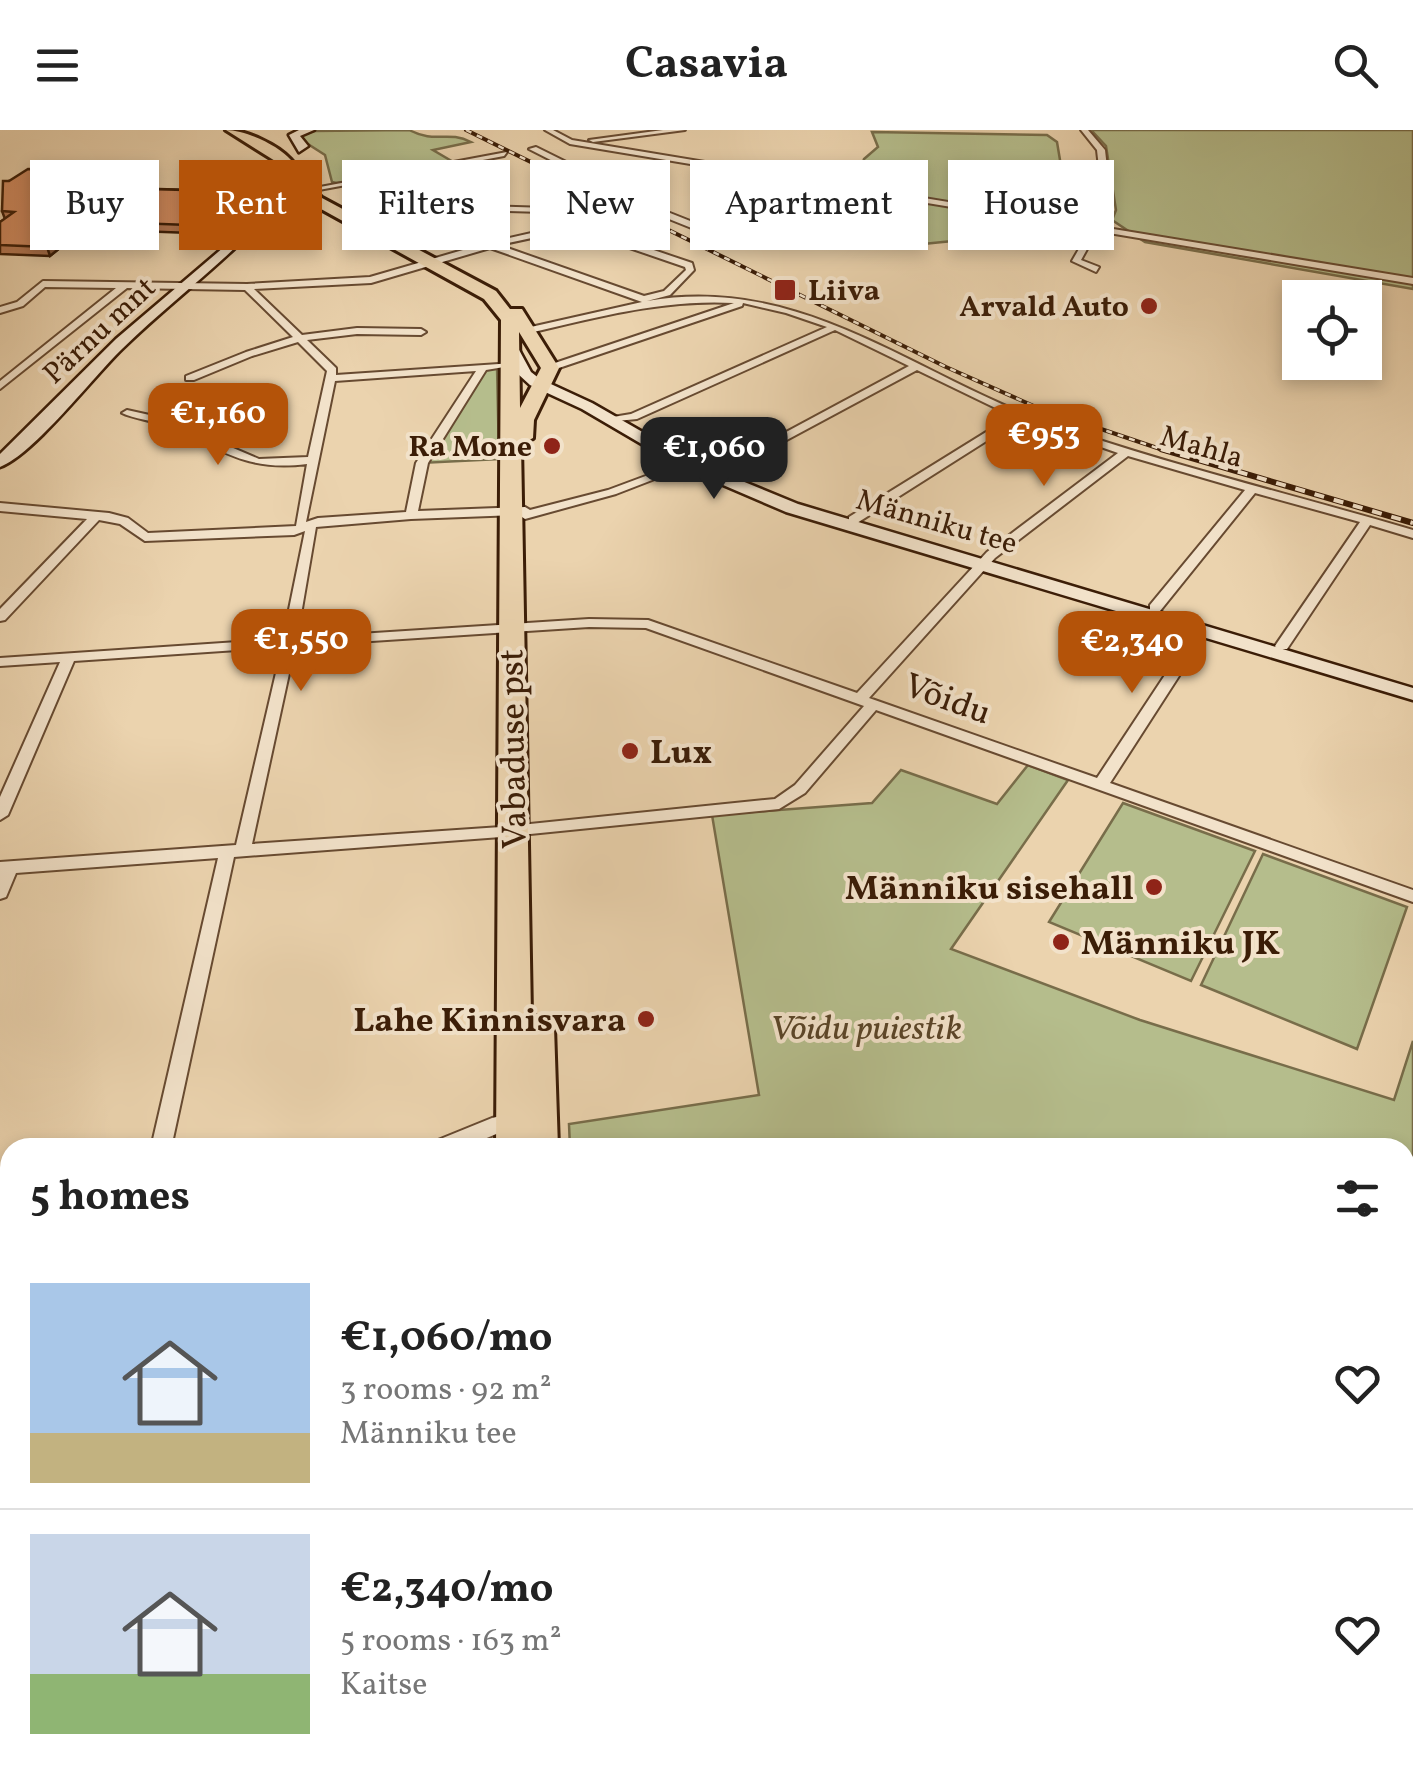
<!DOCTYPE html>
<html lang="en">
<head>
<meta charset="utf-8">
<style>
	:root { --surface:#fff; --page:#f6f6f6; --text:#222; --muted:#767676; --line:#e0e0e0; --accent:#b45309 }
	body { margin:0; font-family:Vollkorn,serif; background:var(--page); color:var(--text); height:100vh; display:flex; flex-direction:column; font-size:38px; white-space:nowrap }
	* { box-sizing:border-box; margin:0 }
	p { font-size:32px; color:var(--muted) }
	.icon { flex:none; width:55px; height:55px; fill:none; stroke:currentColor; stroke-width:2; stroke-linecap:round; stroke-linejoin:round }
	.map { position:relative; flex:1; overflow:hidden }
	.sheet { position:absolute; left:0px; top:1008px; width:1415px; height:642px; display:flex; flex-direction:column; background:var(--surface); border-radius:30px 30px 0 0; box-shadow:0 5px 15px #0003 }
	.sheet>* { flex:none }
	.guide { position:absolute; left:30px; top:30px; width:1355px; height:90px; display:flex; gap:20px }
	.tools { position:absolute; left:1282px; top:150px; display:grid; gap:20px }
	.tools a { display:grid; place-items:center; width:100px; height:100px; border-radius:0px; background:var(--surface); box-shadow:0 5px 15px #0003; font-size:50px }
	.price { position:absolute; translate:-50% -85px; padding:0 22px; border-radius:20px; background:var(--accent); color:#fff; font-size:32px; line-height:65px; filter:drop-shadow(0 2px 5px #0008) }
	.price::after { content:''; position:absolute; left:50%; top:60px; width:30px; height:22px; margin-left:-15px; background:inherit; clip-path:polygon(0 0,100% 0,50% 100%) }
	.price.current { background:#222; color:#fff }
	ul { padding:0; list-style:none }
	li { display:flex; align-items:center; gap:30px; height:250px; padding:0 30px }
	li+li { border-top:2px solid var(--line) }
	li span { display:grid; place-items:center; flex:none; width:280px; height:200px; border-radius:0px; color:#555 }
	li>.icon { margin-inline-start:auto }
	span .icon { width:120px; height:120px; fill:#fffc; stroke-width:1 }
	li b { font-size:42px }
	h2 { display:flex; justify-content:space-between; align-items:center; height:120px; padding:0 30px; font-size:42px }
	.chip { padding:0 35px; border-radius:0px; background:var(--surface); box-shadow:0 5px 15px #0003; font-size:35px; line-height:90px }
	.chip.current { background:var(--accent); color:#fff }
	header { display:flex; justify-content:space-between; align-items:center; height:130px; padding:0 30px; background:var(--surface); font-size:45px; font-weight:700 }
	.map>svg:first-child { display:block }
	.green { fill:#b5bd8c; stroke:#786d4a; stroke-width:2.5 }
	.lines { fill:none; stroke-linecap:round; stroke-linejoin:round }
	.street-casing { stroke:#674a31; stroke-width:4 }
	.secondary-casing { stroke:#3b1d07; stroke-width:5 }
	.highway-casing { stroke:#3b1d07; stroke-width:6 }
	.street { fill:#f2e2ca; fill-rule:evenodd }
	.secondary { fill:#f2e2ca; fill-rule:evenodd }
	.highway { fill:#ebd3ae; fill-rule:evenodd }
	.rail-far1-casing { stroke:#3b1d07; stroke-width:4 }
	.rail-casing { stroke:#3b1d07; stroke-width:6 }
	.rail-far1 { stroke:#f2e2ca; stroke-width:2.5; stroke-dasharray:6; stroke-linecap:butt }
	.rail { stroke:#f2e2ca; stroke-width:4; stroke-dasharray:10; stroke-linecap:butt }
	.wall { fill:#b67a56; stroke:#3b1d07; stroke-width:2.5 }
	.shaded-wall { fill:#946346; stroke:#3b1d07; stroke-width:2.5 }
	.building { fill:#d48e64; stroke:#3b1d07; stroke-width:2.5 }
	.poi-dot { fill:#8f2418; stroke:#f2e2ca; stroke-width:4 }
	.labels { text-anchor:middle; stroke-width:8; stroke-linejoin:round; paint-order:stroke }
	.far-poi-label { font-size:30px; font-weight:bold; fill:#3b1d07; stroke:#f2e2ca; text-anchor:end }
	.far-street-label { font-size:30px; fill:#3b1d07; stroke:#f2e2ca }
	.street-label { font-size:35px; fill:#3b1d07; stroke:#f2e2ca }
	.poi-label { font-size:35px; font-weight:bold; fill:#3b1d07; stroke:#f2e2ca; text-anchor:start }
	.park-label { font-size:35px; font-style:italic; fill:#5a4528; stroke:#f2e2ca }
</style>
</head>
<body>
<header><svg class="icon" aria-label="menu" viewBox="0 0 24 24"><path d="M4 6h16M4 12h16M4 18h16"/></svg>Casavia<svg class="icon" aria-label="search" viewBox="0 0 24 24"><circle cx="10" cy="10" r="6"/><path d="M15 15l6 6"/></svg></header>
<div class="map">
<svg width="1413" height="1648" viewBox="0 0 1413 1648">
	<rect width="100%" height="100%" fill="#ebd3ae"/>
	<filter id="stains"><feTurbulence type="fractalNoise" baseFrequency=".002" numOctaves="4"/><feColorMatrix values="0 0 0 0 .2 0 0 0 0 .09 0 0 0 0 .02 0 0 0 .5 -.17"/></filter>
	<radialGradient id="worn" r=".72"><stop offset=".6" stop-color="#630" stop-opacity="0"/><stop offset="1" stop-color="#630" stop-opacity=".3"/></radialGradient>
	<g class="green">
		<path d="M409,0C436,14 447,0 471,12L433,20L455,33L337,53L332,52L325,25L297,7L313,1Z"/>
		<path d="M1091,0H1413V159L1145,112L1112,90L1116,80L1106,16Z"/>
		<path d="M872,2L1047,5L1057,12L1062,42L1047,47L1069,74C1061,80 1053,89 1044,94C1018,107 982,109 953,111C869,120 797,122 714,103L793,51L854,61L864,29L878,17Z"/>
		<path d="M497,236L499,329L422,333L483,237Z"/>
		<path d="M1028,635L1068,650L951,819L1140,890L1394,970L1413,911V1436L1405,1434V1018H570L569,994L759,965L712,685L872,673L901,640L997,674Z"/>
		<path d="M1123,673L1255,721L1191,851L1049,792Z"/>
		<path d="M1263,724L1407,777L1357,919L1201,855Z"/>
	</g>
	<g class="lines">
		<defs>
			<g id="street">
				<path d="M545,0H553L572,10L1093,96L1104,82L1097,20L1081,0H1088L1105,20L1112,82L1101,97L1413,148V154L1097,101L1081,130L1099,137L1096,142L1072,131L1090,100L800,52L730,106L714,107L659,85L529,19L536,17L665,81L718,102H725L792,51L570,14Z"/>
				<path d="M663,0H685L593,12L589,10Z"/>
				<path d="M507,22L504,26L419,42L449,58L494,49V53L455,61L483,76L548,78L577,94L692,133L694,140L670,165L647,171C802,144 912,244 1049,293C1168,335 1291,364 1413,400V408L1370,395L1287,519H1277L1275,516L1360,392L1255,363L1160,481H1150V475L1245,360L1128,326L995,428L869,568L1097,648L1196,498H1206L1208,501L1110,653L1413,760V772L876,580L805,663L779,679L501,707L234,727L171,1018H151L218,728L16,743L6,767L0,769V732L236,715L282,517L74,531L8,685L0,690V667L60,532L0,536V528L283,509L305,401L294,405L145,411L120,394L99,390L5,490L0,491V479L87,389L0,381V373L109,383L128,388L148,403L296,396L307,334C244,342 221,318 166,296C152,290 134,289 122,283L127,280L163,288L259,329L308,327L327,241L298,212L252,226L194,250H186V246L246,222L293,207L245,160L127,158L0,259V251L116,158L45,157L23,176L0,183V177L17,172L43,151L247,154L370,147L487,113L567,95L543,82L478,80L411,43L308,62L304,60ZM574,99L685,137L686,140L664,161L644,166L499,115ZM490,118L642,172L522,199L520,201L525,204C595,188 661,169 734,173L546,236V240L550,241L742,176L743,173L786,183L827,197L631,284L607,288V292L637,289L835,200L909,236L708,344V348H716L917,240L1012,286L849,387V393H857L1021,289L1118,323L987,422L857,563L648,490L589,489L297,508L316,397L411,389L519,385L525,389L616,364L704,330L694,328L608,360L530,380L525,377L418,381L428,333L486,240L516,235L515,233L336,245V238L307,210L357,204L421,205L426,202L421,199L357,198L302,205L254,159L371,153ZM476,241L416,333L406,382L318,388L306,392L335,251ZM589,497L646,498L864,576L795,655L775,669L501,697L252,714L295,516Z"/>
				<path d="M518,982L525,984L528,990L525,996L501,1002L463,1018H430L433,1012L492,988Z"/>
				<path d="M10,1188V1210L0,1214V1192Z"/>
				<path d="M1405,1439L1413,1441V1467L1405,1465Z"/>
				<path d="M77,1640H116L113,1648H74Z"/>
			</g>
			<g id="secondary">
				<path d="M299,0H314L300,6L308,16L299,22L289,5Z"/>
				<path d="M289,44L298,46C250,116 182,160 122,219C93,247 34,324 0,337V324L116,209L231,111Z"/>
				<path d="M508,218H518L531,242L540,249L592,273L693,331L798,374L1413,558V570L786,382L681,337L582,279L530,255L518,244Z"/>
			</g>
			<g id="highway">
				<path d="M226,0C245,0 278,15 291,30C303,43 308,56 322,68L496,161L510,179H522L559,238L534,290L533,308L521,314L531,885L549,888L554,897L558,1018H496L501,190L484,169L312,74L294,59L280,34ZM519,202L541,238L520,278Z"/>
				<rect x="494" y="1640" width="85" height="8"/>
			</g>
		</defs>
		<use href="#street" class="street-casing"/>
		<use href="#secondary" class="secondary-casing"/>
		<use href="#highway" class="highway-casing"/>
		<use href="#street" class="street"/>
		<use href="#secondary" class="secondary"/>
		<use href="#highway" class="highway"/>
		<defs>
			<path id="rail-far1" d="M466,0L946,237L1036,277L1169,322"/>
			<path id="rail" d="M1161,319L1413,393"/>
		</defs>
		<use href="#rail-far1" class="rail-far1-casing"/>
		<use href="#rail" class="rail-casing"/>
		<use href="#rail-far1" class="rail-far1"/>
		<use href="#rail" class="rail"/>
	</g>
	<path class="wall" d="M105,49L94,57L259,62L261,70L251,83L214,81L191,103L83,99L50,126L0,124V92L5,89L2,81L9,51Z"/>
	<g class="shaded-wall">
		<path d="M102,41L105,49L84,65L81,57Z"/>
		<path d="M259,62L261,70L251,83L249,74Z"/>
		<path d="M212,73L214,81L191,103L189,95Z"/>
		<path d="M80,91L83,99L50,126L47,117Z"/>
	</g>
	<path class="building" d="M28,39L102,41L81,57L259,62L249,74L212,73L189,95L80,91L47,117L0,115V92L14,82L2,81L3,51H9Z"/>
	<g class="poi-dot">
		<rect x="773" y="148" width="24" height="24" rx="5"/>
		<circle cx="1149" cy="176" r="10"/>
		<circle cx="552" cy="316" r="10"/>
		<circle cx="630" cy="621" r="10"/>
		<circle cx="1154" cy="757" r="10"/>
		<circle cx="1061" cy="812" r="10"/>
		<circle cx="646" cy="889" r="10"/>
	</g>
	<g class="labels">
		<g class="far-poi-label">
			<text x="808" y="170" text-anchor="start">Liiva</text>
			<text x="1129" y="186">Arvald Auto</text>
			<text x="532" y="326">Ra Mone</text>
		</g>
		<g class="far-street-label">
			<text transform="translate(99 200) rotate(-43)" y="10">Pärnu mnt</text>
			<text transform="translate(1202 316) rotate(16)" y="10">Mahla</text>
			<text transform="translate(937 391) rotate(16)" y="10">Männiku tee</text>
		</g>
		<g class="street-label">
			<text transform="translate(948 568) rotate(20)" y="12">Võidu</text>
			<text transform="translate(512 619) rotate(-91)" y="12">Vabaduse pst</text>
		</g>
		<g class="poi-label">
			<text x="650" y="633">Lux</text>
			<text x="1134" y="769" text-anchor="end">Männiku sisehall</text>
			<text x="1081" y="824">Männiku JK</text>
			<text x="626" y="901" text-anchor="end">Lahe Kinnisvara</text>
		</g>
		<g class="park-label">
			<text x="866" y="909">Võidu puiestik</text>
		</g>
	</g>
	<rect width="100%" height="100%" filter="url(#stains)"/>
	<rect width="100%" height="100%" fill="url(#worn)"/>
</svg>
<div class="tools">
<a><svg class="icon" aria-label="locate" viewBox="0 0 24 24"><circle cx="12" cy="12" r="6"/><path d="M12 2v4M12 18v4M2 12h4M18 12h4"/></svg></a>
</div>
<b class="price" style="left:218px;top:338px">€1,160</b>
<b class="price" style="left:1044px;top:359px">€953</b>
<b class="price current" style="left:714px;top:372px">€1,060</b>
<b class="price" style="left:301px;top:564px">€1,550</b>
<b class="price" style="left:1132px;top:566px">€2,340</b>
<div class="guide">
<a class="chip">Buy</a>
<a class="chip current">Rent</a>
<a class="chip">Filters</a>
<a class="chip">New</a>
<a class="chip">Apartment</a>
<a class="chip">House</a>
</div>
<section class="sheet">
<h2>5 homes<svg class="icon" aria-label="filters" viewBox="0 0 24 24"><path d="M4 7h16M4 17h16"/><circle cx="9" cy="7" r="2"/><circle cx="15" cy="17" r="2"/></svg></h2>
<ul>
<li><span style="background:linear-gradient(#a9c7e8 75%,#c2b280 0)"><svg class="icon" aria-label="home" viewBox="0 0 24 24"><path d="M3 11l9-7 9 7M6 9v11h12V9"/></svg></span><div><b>€1,060/mo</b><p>3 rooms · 92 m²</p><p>Männiku tee</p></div><svg class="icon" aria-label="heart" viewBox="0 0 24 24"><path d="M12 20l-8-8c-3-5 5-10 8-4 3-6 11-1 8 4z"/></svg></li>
<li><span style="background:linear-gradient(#c9d6e8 70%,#8fb573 0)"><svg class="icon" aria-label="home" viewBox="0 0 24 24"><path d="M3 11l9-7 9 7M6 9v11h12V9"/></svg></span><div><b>€2,340/mo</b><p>5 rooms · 163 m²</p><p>Kaitse</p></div><svg class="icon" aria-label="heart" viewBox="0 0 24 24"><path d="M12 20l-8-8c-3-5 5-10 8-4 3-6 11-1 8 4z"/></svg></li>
</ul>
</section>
</div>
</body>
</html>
